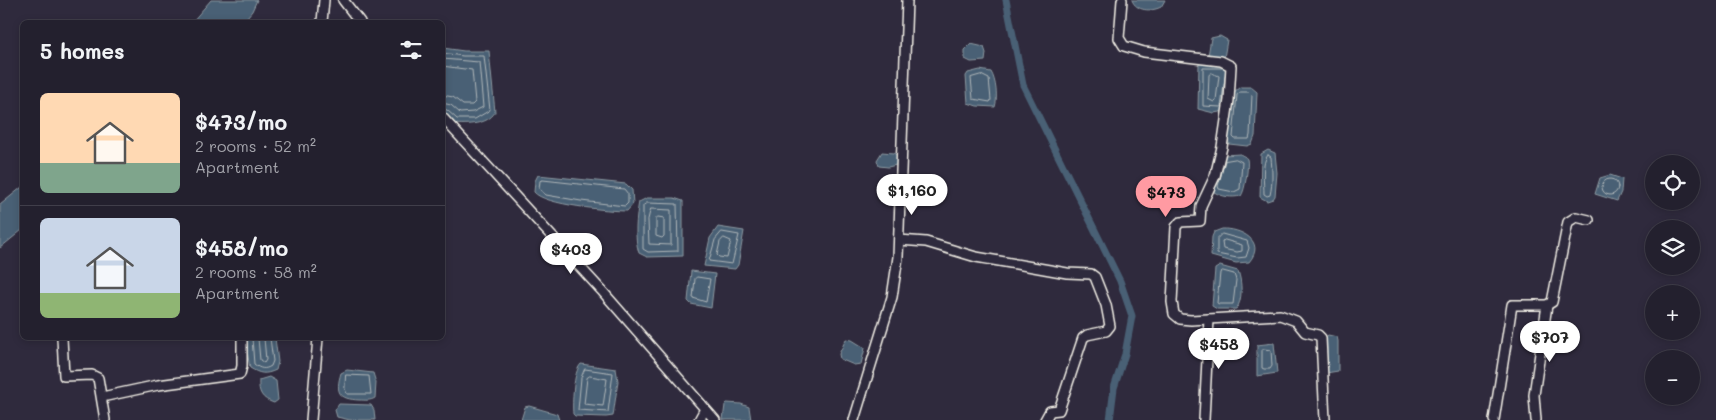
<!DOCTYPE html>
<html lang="en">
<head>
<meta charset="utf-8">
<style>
	:root { --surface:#23202e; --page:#2f2d3a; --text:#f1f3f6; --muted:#a3a3aa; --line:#403e4a; --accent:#ff9aa2 }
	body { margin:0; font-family:Mali,sans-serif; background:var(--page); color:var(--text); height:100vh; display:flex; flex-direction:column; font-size:19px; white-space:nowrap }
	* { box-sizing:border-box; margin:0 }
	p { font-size:16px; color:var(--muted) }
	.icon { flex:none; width:28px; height:28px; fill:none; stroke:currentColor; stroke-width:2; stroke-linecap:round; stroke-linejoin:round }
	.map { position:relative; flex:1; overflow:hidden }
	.drawer { position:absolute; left:20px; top:20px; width:425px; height:320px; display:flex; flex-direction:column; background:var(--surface); border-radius:8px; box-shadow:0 2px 8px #0003,0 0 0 1px var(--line) }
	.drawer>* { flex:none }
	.fabs { position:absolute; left:1645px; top:155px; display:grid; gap:10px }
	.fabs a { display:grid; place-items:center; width:55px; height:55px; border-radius:50%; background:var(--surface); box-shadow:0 2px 8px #0003,0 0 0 1px var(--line); font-size:25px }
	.price { position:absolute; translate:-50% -42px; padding:0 11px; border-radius:18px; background:#fff; color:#222; font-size:16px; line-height:32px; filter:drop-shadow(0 1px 2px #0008) }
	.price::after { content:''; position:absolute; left:50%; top:30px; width:15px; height:11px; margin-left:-8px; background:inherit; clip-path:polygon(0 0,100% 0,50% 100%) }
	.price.selected { background:var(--accent); color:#111 }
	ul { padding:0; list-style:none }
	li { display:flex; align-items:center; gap:15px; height:125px; padding:0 20px }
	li+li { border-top:1px solid var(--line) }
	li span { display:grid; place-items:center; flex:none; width:140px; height:100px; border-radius:8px; color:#555 }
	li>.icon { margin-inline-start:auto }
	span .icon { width:60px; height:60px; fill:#fffc; stroke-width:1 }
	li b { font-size:21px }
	h2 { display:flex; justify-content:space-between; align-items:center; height:60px; padding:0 20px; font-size:21px }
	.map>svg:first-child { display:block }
	.water { fill:#496074; stroke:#8d9aa2 }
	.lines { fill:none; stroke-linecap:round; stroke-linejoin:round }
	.shore { stroke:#b0b7ba; stroke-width:1 }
	.canal { stroke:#496074; stroke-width:7 }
	.minor-casing { stroke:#f4f1e8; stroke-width:12 }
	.minor { stroke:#2f2a3d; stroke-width:9 }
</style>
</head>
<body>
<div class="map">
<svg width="1716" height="420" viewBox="0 0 1716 420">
	<rect width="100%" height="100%" fill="#2f2a3d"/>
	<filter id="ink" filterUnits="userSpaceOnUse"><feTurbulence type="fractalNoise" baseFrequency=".02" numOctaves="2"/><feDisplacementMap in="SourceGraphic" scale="10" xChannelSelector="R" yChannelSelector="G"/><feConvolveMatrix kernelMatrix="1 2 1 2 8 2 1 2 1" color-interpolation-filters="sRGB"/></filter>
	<g filter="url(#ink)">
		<g class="water">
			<path d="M211,0H257L252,11L243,22H192Z"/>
			<path d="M1132,0H1165L1161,7C1151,12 1136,11 1132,0Z"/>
			<path d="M1220,36L1227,40L1224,58L1208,56L1211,38Z"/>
			<path d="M971,44L984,47L986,53L985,61L971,62L965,59V50Z"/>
			<path d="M443,48L464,51H489L495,112C488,125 466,125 453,124L443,112Z"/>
			<path d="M1199,63L1228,64L1225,111L1214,113L1198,109Z"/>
			<path d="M980,70L991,72C996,80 998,98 995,107L977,106L968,103L966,76L968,73Z"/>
			<path d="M1240,87H1251L1257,92L1255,136L1252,144L1247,146L1229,144L1228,138L1233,93Z"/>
			<path d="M1268,150L1275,153L1277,173L1275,196L1273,199L1267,201L1260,197L1261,154Z"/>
			<path d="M882,152L893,153L897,155L899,161L896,165L888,167L879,166L877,160Z"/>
			<path d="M1240,154C1243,156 1245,156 1247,159C1249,165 1245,191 1241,196C1231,198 1223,197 1214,192L1213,186L1224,155Z"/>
			<path d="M538,175L626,184L632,190L633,204L627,211C610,211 544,205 534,192L535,181Z"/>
			<path d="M1610,175L1622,179L1621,192L1617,201L1595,194L1600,178Z"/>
			<path d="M22,187V230L0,248V205Z"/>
			<path d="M647,198H674L683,201V256L647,257L639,253C634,238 636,218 639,202Z"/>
			<path d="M718,227L744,231L738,265L735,269L704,266L710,238Z"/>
			<path d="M1222,229C1240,228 1267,241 1249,262L1236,263L1211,256L1212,237L1214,232Z"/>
			<path d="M1220,266L1238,271C1242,281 1243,301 1236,309H1217L1212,306L1215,269Z"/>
			<path d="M691,271L715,274L711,308L691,304L688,301Z"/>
			<path d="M1328,335L1337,337L1338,341V371L1326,373L1323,339Z"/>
			<path d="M247,338H275L278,362L276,370C265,375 260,374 250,368L246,345Z"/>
			<path d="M846,339L852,340L865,348L861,364L854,365L840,359L839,354Z"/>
			<path d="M1274,343L1277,373L1257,376V345Z"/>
			<path d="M581,364L616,369L618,381L613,416L606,417L575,416L573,414C572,403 573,372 581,364Z"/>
			<path d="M347,370L373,373L376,383L375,398C370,401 366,400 359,400C339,399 335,393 341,373Z"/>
			<path d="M269,377L276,381L278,400L274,403C262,399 258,393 259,380Z"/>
			<path d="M727,403L741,404L749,407L751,420H723L725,405Z"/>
			<path d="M339,404L371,405L374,410L375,420H350L337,417L335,410Z"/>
			<path d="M529,406L557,414L559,420H521L525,407Z"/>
		</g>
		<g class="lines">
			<g class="shore">
				<path d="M442,53L463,56H484L490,110L475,119H457L447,110L442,109"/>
				<path d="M442,59L479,62L483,107L473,112L460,113L451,105L442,103"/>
				<path d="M442,66L472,70L475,102L472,105H463L453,97L442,95"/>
				<path d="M1222,68H1203V106L1221,107L1225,77"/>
				<path d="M1212,73L1219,76L1216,100L1214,102L1208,99L1209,75Z"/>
				<path d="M981,75L989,79L991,100L990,102L973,99L971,78Z"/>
				<path d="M1241,92H1249L1252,95L1250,135L1249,139H1235L1233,137L1237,95Z"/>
				<path d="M1268,155L1271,157C1272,169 1273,183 1270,195L1267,196L1264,194C1264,183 1261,162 1268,155Z"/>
				<path d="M1236,159L1242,162L1240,189L1234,192L1219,189L1218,186L1225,161Z"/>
				<circle cx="1610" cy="187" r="8"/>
				<path d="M543,180L624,189L628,194V203L625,206L581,201L546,195L539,189L540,181Z"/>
				<path d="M647,203L677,204L678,251L648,252L643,249V206Z"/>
				<path d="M651,209L671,210V245L649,244L648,220Z"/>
				<path d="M658,217L664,218V236L662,238L656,236V219Z"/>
				<path d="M722,232L739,235L732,264L709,261L715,240Z"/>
				<path d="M1222,234L1247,241L1249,248L1246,257L1237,258L1217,254V239Z"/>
				<path d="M724,238L731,241L727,258L719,257L717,255L720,242Z"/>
				<path d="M1225,240L1242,245V251L1237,252L1223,249L1222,242Z"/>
				<path d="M1223,271L1234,274L1236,280L1233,304H1219L1217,303L1220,273Z"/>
				<path d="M697,277L710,279L706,302L693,298L695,279Z"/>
				<path d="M252,338L254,364C260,369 265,370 271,366L273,361L270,338"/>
				<path d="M258,338L260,360L264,363L266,360L264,338"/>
				<path d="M1264,349L1271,350L1272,366L1270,369H1264L1262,368V351Z"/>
				<path d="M585,369L613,373L608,412L578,410L581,378Z"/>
				<path d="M346,375L369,376L371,394H347L345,389Z"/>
				<path d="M590,376L607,379L603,406L584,404L587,378Z"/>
			</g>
			<path class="canal" d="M1006,0L1023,85L1120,281L1132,316L1125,354L1114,388L1110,420"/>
			<defs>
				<g id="minor">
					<path d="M343,0L360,22"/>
					<path d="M1122,0L1119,38L1124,46L1144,52L1221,61L1231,66L1229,100L1222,147L1215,176L1201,206L1200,221L1180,222L1176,227L1172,302L1174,314L1180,319L1191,320L1280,315L1296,321L1305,332L1318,335L1321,338L1325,420"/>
					<path d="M322,22L324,0"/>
					<path d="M442,117L603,292L715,420"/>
					<path d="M899,240L926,242L976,257L1067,273L1091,274L1095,277L1106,305L1110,326L1106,331L1087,335L1083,338L1059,410L1050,411L1045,420"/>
					<path d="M62,338L64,376L92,375L98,378L105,420"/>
					<path d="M102,397L158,385L240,374L242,366V338"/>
					<path d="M311,420L318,338"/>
					<path d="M699,420L705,409"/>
					<path d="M854,420L892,297L898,257L907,0"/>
					<path d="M1204,420L1209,319"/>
					<path d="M1494,420L1512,305H1547L1552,302L1568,222L1576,217L1589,220"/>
					<path d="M1536,420L1534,395L1547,305"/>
				</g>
			</defs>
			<use href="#minor" class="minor-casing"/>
			<use href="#minor" class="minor"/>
		</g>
	</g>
</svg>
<div class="fabs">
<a><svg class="icon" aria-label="locate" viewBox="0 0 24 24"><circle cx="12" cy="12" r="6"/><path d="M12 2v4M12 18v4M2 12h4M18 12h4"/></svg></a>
<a><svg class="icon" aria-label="layers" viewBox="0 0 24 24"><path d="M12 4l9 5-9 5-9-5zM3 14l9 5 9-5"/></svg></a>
<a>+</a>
<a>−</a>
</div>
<b class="price" style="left:912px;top:216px">$1,160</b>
<b class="price selected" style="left:1166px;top:218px">$473</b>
<b class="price" style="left:571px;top:275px">$403</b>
<b class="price" style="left:1550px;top:363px">$707</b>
<b class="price" style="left:1219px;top:370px">$458</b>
<section class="drawer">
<h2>5 homes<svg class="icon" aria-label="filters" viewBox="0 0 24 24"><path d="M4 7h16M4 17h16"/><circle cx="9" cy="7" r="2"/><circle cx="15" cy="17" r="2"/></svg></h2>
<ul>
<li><span style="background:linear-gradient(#ffd9b3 70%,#7fa58c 0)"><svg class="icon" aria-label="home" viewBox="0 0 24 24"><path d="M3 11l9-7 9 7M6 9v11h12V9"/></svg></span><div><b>$473/mo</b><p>2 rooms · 52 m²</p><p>Apartment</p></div></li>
<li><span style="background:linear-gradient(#c9d6e8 75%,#8fb573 0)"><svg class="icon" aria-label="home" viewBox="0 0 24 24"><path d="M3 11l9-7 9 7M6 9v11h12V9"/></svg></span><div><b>$458/mo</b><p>2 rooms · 58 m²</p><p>Apartment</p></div></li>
</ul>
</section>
</div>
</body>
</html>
